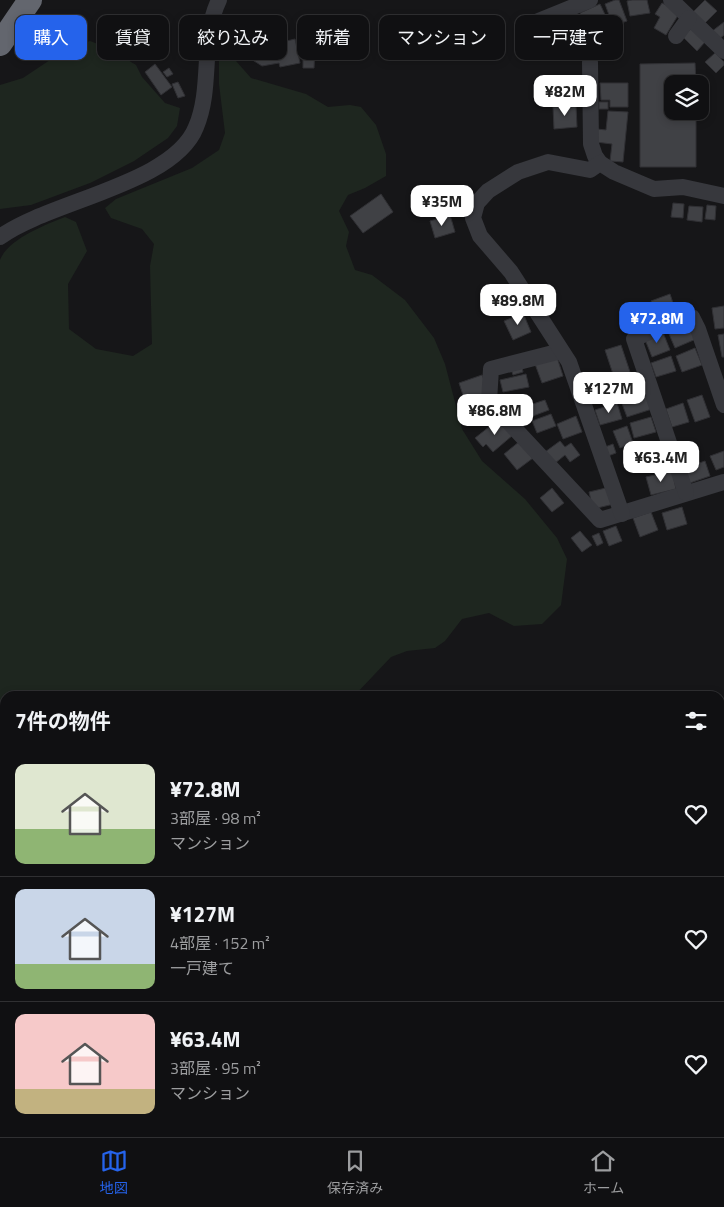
<!DOCTYPE html>
<html lang="ja">
<head>
<meta charset="utf-8">
<style>
	:root { --surface:#101012; --page:#19191b; --text:#f1f3f6; --muted:#9c9d9f; --line:#303032; --accent:#2563eb }
	body { margin:0; font-family:"Titillium Web","Noto Sans JP",sans-serif; background:var(--page); color:var(--text); height:100vh; display:flex; flex-direction:column; font-size:19px; white-space:nowrap }
	* { box-sizing:border-box; margin:0 }
	p { font-size:16px; color:var(--muted) }
	.icon { flex:none; width:28px; height:28px; fill:none; stroke:currentColor; stroke-width:2; stroke-linecap:round; stroke-linejoin:round }
	.map { position:relative; flex:1; overflow:hidden }
	.sheet { position:absolute; left:0px; top:691px; width:725px; height:446px; display:flex; flex-direction:column; background:var(--surface); border-radius:15px 15px 0 0; box-shadow:0 2px 8px #0003,0 0 0 1px var(--line) }
	.sheet>* { flex:none }
	.hud { position:absolute; left:15px; top:15px; width:695px; height:45px; display:flex; gap:10px }
	.tools { position:absolute; left:664px; top:75px; display:grid; gap:10px }
	.tools a { display:grid; place-items:center; width:45px; height:45px; border-radius:10px; background:var(--surface); box-shadow:0 2px 8px #0003,0 0 0 1px var(--line); font-size:25px }
	.price { position:absolute; translate:-50% -42px; padding:0 11px; border-radius:10px; background:#fff; color:#222; font-size:16px; line-height:32px; filter:drop-shadow(0 1px 2px #0008) }
	.price::after { content:''; position:absolute; left:50%; top:30px; width:15px; height:11px; margin-left:-8px; background:inherit; clip-path:polygon(0 0,100% 0,50% 100%) }
	.price.on { background:var(--accent); color:#fff }
	ul { padding:0; list-style:none }
	li { display:flex; align-items:center; gap:15px; height:125px; padding:0 15px }
	li+li { border-top:1px solid var(--line) }
	li span { display:grid; place-items:center; flex:none; width:140px; height:100px; border-radius:10px; color:#555 }
	li>.icon { margin-inline-start:auto }
	span .icon { width:60px; height:60px; fill:#fffc; stroke-width:1 }
	li b { font-size:21px }
	h2 { display:flex; justify-content:space-between; align-items:center; height:60px; padding:0 15px; font-size:21px }
	.tag { padding:0 18px; border-radius:10px; background:var(--surface); box-shadow:0 2px 8px #0003,0 0 0 1px var(--line); font-size:18px; line-height:45px }
	.tag.on { background:var(--accent); color:#fff }
	.tabs { display:flex; justify-content:space-around; align-items:center; height:70px; border-top:1px solid var(--line); background:var(--surface); font-size:14px; color:var(--muted) }
	.tabs a { display:grid; justify-items:center; gap:2px }
	.tabs .on { color:var(--accent) }
	.map>svg:first-child { display:block }
	.green { fill:#1e261f }
	.lines { fill:none; stroke-linecap:round; stroke-linejoin:round }
	.river { stroke:#2c353c; stroke-width:21 }
	.building { fill:#404145; stroke:#303034 }
	.minor { stroke:#37383d; stroke-width:16 }
	.highway { stroke:#63666e; stroke-width:24 }
</style>
</head>
<body>
<div class="map">
<svg width="724" height="1137" viewBox="0 0 724 1137">
	<rect width="100%" height="100%" fill="#161618"/>
	<g class="green">
		<path d="M221,33L229,39L236,61L251,78L306,94L328,107L350,105L361,107L376,125L386,154V176L365,188L348,195L339,211L349,232L346,246L355,270L372,275L405,300L434,338L445,364L462,429L482,461L525,499L557,538L567,559L561,605L542,624L514,626L489,613L462,619L445,641L435,648L407,651L391,657L354,696H5V1132L629,1133L628,1137H0V260C8,239 45,225 65,217L76,222L87,251L68,284L69,329L96,349L133,356L152,344L150,266L154,244L142,229L111,218L105,208L116,199L192,168L219,150L225,133L219,84V59Z"/>
		<path d="M90,41L106,47L136,65L142,77L165,103L180,108L177,126L168,138L134,161L90,183L31,205L0,209V85L23,78L65,50Z"/>
		<rect x="720" y="885" width="4" height="189"/>
	</g>
	<g class="lines">
		<g class="river">
			<path d="M0,812L5,813"/>
			<path d="M720,815L724,813"/>
		</g>
	</g>
	<g class="building">
		<path d="M615,0H619L627,21L613,26L605,4Z"/>
		<path d="M632,0H647L650,13L630,16L627,1Z"/>
		<path d="M705,0L717,11L703,25L691,14Z"/>
		<path d="M662,3L680,12L666,35L654,28L660,17L655,14Z"/>
		<path d="M600,4L610,25L600,30L597,22L587,27L580,13Z"/>
		<path d="M247,22L248,28L273,22L278,43L295,39L300,63L280,67L279,63L262,66L243,54L236,25Z"/>
		<path d="M724,22V35L718,40L711,32Z"/>
		<path d="M566,25L571,41L552,46L547,30Z"/>
		<path d="M538,29L546,50L534,54L527,34Z"/>
		<path d="M691,29L705,42L697,51L683,37Z"/>
		<path d="M306,43H314V49L306,48Z"/>
		<path d="M303,50H315L314,68H303Z"/>
		<path d="M715,53L724,62V65L716,73L705,62Z"/>
		<path d="M695,63L696,84H672V111H696V167H640V64Z"/>
		<path d="M155,64L172,87L161,95L145,72Z"/>
		<path d="M169,68L173,74L167,77L163,72Z"/>
		<path d="M178,82L185,96L178,98L172,84Z"/>
		<path d="M600,83H628V107H610V100H601Z"/>
		<rect x="599" y="102" width="9" height="7"/>
		<path d="M576,106L577,127L554,129L553,107Z"/>
		<path d="M608,111L628,112L623,162L610,161L612,144L596,142L597,129L606,130Z"/>
		<path d="M381,194L393,212L363,233L350,216Z"/>
		<path d="M673,203L684,204L683,218L671,217Z"/>
		<path d="M707,205L716,206L715,220L705,219Z"/>
		<path d="M689,206L703,207L702,222L687,220Z"/>
		<path d="M450,215L455,232L435,238L430,221Z"/>
		<path d="M670,294L676,312L657,319L651,301Z"/>
		<path d="M724,306V328L715,329L712,308Z"/>
		<path d="M523,313L531,332L513,340L504,321Z"/>
		<path d="M687,319L696,339L675,348L666,327Z"/>
		<path d="M662,330L670,350L652,357L644,337Z"/>
		<path d="M724,334V357H722L718,335Z"/>
		<path d="M621,345L631,375L615,380L605,350Z"/>
		<path d="M695,348L702,365L682,372L676,356Z"/>
		<path d="M671,356L676,371L656,377L651,363Z"/>
		<path d="M557,357L563,376L542,383L535,364Z"/>
		<path d="M522,367L523,372L513,375L511,369Z"/>
		<path d="M526,374L529,387L503,392L500,380Z"/>
		<path d="M482,375L489,392L465,401L459,383Z"/>
		<path d="M610,377L614,391L594,398L589,384Z"/>
		<path d="M646,393L652,409L627,417L621,401Z"/>
		<path d="M702,395L710,417L695,422L687,400Z"/>
		<path d="M545,400L549,410L522,420L518,409Z"/>
		<path d="M617,403L622,419L600,425L595,410Z"/>
		<path d="M683,403L689,422L672,427L666,409Z"/>
		<path d="M551,414L556,426L537,433L532,421Z"/>
		<path d="M576,416L582,432L563,439L557,424Z"/>
		<path d="M651,417L656,432L634,438L630,423Z"/>
		<path d="M499,419L513,435L493,452L486,444L483,447L475,438Z"/>
		<path d="M627,426L633,443L620,448L613,431Z"/>
		<path d="M520,441L533,458L517,470L504,454Z"/>
		<path d="M560,441L565,447L571,443L580,455L570,462L565,455L554,464L545,452Z"/>
		<path d="M613,444L616,453L608,456L605,447Z"/>
		<path d="M651,445L657,460L642,466L636,450Z"/>
		<path d="M724,451V467L716,470L710,456Z"/>
		<path d="M705,461L710,476L690,483L685,468Z"/>
		<path d="M672,471L676,489L651,495L646,477Z"/>
		<path d="M610,487L614,504L593,509L589,492Z"/>
		<path d="M552,488L564,503L552,512L540,498Z"/>
		<path d="M682,507L687,524L667,530L662,513Z"/>
		<path d="M651,512L658,530L640,537L633,518Z"/>
		<path d="M616,526L622,541L609,546L603,531Z"/>
		<path d="M580,531L592,545L582,552L571,538Z"/>
		<path d="M599,533L603,543L597,546L592,536Z"/>
	</g>
	<g class="lines">
		<g class="minor">
			<path d="M671,0L724,51"/>
			<path d="M524,27L590,0"/>
			<path d="M676,36L689,18"/>
			<path d="M590,62L591,144L595,156L600,163"/>
			<path d="M0,237C49,201 174,184 196,127C213,87 200,39 219,0"/>
			<path d="M561,351L491,369L489,401L600,520L724,482"/>
			<path d="M686,493L634,339L686,315L692,317L698,329L724,405"/>
			<path d="M622,514L569,362L511,272L480,236L473,218L477,203L488,191L518,172L548,162L590,170L600,163L614,172L654,189L683,187L724,196"/>
			<path d="M720,856L724,857"/>
		</g>
		<path class="highway" d="M0,44L30,0"/>
	</g>
</svg>
<div class="tools">
<a><svg class="icon" aria-label="layers" viewBox="0 0 24 24"><path d="M12 4l9 5-9 5-9-5zM3 14l9 5 9-5"/></svg></a>
</div>
<b class="price" style="left:565px;top:117px">¥82M</b>
<b class="price" style="left:442px;top:227px">¥35M</b>
<b class="price" style="left:518px;top:326px">¥89.8M</b>
<b class="price on" style="left:657px;top:344px">¥72.8M</b>
<b class="price" style="left:609px;top:414px">¥127M</b>
<b class="price" style="left:495px;top:436px">¥86.8M</b>
<b class="price" style="left:661px;top:483px">¥63.4M</b>
<div class="hud">
<a class="tag on">購入</a>
<a class="tag">賃貸</a>
<a class="tag">絞り込み</a>
<a class="tag">新着</a>
<a class="tag">マンション</a>
<a class="tag">一戸建て</a>
</div>
<section class="sheet">
<h2>7件の物件<svg class="icon" aria-label="filters" viewBox="0 0 24 24"><path d="M4 7h16M4 17h16"/><circle cx="9" cy="7" r="2"/><circle cx="15" cy="17" r="2"/></svg></h2>
<ul>
<li><span style="background:linear-gradient(#dfe7d0 65%,#8fb573 0)"><svg class="icon" aria-label="home" viewBox="0 0 24 24"><path d="M3 11l9-7 9 7M6 9v11h12V9"/></svg></span><div><b>¥72.8M</b><p>3部屋 · 98 m²</p><p>マンション</p></div><svg class="icon" aria-label="heart" viewBox="0 0 24 24"><path d="M12 20l-8-8c-3-5 5-10 8-4 3-6 11-1 8 4z"/></svg></li>
<li><span style="background:linear-gradient(#c9d6e8 75%,#8fb573 0)"><svg class="icon" aria-label="home" viewBox="0 0 24 24"><path d="M3 11l9-7 9 7M6 9v11h12V9"/></svg></span><div><b>¥127M</b><p>4部屋 · 152 m²</p><p>一戸建て</p></div><svg class="icon" aria-label="heart" viewBox="0 0 24 24"><path d="M12 20l-8-8c-3-5 5-10 8-4 3-6 11-1 8 4z"/></svg></li>
<li><span style="background:linear-gradient(#f6c9c9 75%,#c2b280 0)"><svg class="icon" aria-label="home" viewBox="0 0 24 24"><path d="M3 11l9-7 9 7M6 9v11h12V9"/></svg></span><div><b>¥63.4M</b><p>3部屋 · 95 m²</p><p>マンション</p></div><svg class="icon" aria-label="heart" viewBox="0 0 24 24"><path d="M12 20l-8-8c-3-5 5-10 8-4 3-6 11-1 8 4z"/></svg></li>
</ul>
</section>
</div>
<nav class="tabs">
<a class="on"><svg class="icon" aria-label="map" viewBox="0 0 24 24"><path d="M3 6l6-2 6 2 6-2v14l-6 2-6-2-6 2zM9 4v14M15 6v14"/></svg>地図</a>
<a><svg class="icon" aria-label="saved" viewBox="0 0 24 24"><path d="M7 4h10v16l-5-4-5 4z"/></svg>保存済み</a>
<a><svg class="icon" aria-label="home" viewBox="0 0 24 24"><path d="M3 11l9-7 9 7M6 9v11h12V9"/></svg>ホーム</a>
</nav>
</body>
</html>
